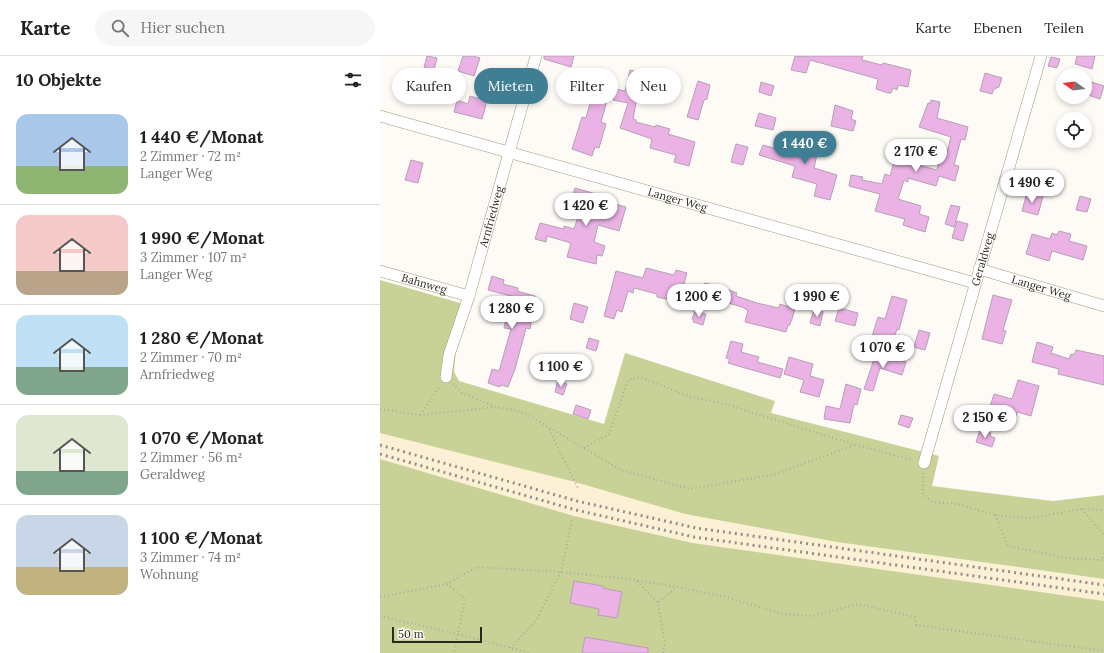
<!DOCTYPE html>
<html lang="de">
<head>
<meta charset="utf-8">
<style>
	:root { --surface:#fff; --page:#f6f6f6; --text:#202124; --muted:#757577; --line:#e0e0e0; --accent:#407e94 }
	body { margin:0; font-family:Lora,serif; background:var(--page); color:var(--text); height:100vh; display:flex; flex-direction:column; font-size:15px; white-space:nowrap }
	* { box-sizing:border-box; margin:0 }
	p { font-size:13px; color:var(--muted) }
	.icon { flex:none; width:22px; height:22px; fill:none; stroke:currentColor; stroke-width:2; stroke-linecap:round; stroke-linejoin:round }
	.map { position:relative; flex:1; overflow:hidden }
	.sheet { display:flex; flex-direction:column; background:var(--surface); width:380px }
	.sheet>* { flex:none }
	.banner { position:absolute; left:12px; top:12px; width:380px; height:36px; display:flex; gap:8px }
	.needle { width:26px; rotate:284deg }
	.tools { position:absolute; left:676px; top:12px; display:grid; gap:8px }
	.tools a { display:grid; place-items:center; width:36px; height:36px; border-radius:50%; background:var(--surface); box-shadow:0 2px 6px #0003; font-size:20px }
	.scale { position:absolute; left:12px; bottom:10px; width:90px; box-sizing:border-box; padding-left:4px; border:2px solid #2c281e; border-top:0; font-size:11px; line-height:14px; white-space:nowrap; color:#2c281e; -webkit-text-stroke:3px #fefbf6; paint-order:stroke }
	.price { position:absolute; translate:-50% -34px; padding:0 9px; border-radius:14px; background:#fff; color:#222; font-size:13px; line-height:26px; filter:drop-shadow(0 1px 2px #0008) }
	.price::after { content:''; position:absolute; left:50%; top:24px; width:12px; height:9px; margin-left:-6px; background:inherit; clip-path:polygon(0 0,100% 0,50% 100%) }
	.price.selected { background:var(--accent); color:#fff }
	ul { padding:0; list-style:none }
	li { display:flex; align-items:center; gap:12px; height:100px; padding:0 16px }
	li+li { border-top:1px solid var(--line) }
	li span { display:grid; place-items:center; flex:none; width:112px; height:80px; border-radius:12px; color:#555 }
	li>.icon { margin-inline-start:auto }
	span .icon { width:48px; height:48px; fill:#fffc; stroke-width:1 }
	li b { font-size:17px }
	h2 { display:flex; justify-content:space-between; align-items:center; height:48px; padding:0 16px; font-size:17px }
	.pill { padding:0 14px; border-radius:18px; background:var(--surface); box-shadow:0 2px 6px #0003; font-size:14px; line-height:36px }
	.pill.selected { background:var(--accent); color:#fff }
	header { display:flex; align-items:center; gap:24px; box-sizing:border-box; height:56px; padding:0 20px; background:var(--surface); border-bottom:1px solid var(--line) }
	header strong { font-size:19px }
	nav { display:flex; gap:22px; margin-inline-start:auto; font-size:14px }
	.search { width:280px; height:36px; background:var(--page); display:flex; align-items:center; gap:10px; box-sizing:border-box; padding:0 14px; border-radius:22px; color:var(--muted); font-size:15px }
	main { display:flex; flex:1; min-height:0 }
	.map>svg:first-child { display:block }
	.built { fill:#fcf0d5 }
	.green { fill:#c9d296 }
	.building { fill:#eab2e5; stroke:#b6a0b4 }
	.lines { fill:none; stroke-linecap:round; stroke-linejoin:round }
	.street-casing { stroke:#a4987f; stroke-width:12 }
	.path { stroke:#ada9a2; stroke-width:2; stroke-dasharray:1 3; stroke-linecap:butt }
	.street { stroke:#fff; stroke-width:11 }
	.rail { stroke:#939088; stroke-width:3; stroke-dasharray:2 4; stroke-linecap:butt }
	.labels { text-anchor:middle; stroke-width:3.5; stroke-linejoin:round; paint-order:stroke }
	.street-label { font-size:11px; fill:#2c281e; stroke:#fefbf6 }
</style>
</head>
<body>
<header>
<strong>Karte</strong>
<div class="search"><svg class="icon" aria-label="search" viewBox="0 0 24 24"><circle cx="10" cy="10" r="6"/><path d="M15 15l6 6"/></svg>Hier suchen</div>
<nav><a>Karte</a><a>Ebenen</a><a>Teilen</a></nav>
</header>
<main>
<section class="sheet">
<h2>10 Objekte<svg class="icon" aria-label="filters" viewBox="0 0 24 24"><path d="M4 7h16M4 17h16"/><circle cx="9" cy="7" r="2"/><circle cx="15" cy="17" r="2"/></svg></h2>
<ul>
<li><span style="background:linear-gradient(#a9c7e8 65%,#8fb573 0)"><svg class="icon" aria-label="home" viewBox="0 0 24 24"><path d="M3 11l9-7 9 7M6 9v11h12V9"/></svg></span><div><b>1 440 €/Monat</b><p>2 Zimmer · 72 m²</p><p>Langer Weg</p></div></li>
<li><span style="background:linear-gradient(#f6c9c9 70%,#b9a48a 0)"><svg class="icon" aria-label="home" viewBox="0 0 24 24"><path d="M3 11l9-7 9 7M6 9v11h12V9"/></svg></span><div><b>1 990 €/Monat</b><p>3 Zimmer · 107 m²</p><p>Langer Weg</p></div></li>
<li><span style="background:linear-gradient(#bfe0f5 65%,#7fa58c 0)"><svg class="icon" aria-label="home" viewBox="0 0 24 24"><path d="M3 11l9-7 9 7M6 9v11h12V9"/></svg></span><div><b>1 280 €/Monat</b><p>2 Zimmer · 70 m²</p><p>Arnfriedweg</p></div></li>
<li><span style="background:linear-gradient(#dfe7d0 70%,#7fa58c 0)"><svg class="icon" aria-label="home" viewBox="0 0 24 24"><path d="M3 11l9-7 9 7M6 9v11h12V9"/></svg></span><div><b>1 070 €/Monat</b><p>2 Zimmer · 56 m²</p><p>Geraldweg</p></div></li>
<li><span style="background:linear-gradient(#c9d6e8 65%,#c2b280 0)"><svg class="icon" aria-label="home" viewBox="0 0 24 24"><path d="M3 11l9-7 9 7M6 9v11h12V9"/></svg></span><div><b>1 100 €/Monat</b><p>3 Zimmer · 74 m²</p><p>Wohnung</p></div></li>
</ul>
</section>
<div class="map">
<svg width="724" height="597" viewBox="0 0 724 597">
	<rect width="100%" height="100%" fill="#fefbf6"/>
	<path class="built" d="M0,376L195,426L305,458L457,486L724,523V545L313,487L194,460L0,403Z"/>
	<g class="green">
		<path d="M0,224L80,247L74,316L79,325L224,368L245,297L395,345L391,357L559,400L552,430L673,445L724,439V523L457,486L305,458L195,426L0,377Z"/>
		<path d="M0,403L194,460L313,487L724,545V597H0Z"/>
	</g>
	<g class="building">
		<path d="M47,0L57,2L54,14L44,11Z"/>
		<path d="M83,0H93L100,2L94,20L78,15Z"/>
		<path d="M164,0H194L191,11L164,3Z"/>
		<path d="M415,0L426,1V0H483L482,4L502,9L503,7L531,14L530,20L528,31L518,29L517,34L513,32L511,37H508L496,33L498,23L430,4L426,17L411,14Z"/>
		<path d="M697,0H715L712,13L695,8Z"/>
		<path d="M671,1L680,3L677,12L668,10Z"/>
		<path d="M250,14L265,18L260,37L258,36L253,63L256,64V66L275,71L276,69L290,73L288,78L315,86L309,110L294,106L296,99L270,92L272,83L240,72L248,47L233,44L236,33L245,35Z"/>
		<path d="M605,17L622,22L619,31L614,33L612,38L600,35Z"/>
		<path d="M705,24L724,30L720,43L705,38Z"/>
		<path d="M318,25L330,29L327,43L324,44L318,64L307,61Z"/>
		<path d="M381,26L394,30L391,40L379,36Z"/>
		<path d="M215,29L230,34L221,66L226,68L219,92L215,91L212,100L192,93L202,61L206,62Z"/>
		<path d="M280,33L289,36L286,48L277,45Z"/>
		<path d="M90,40L107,45L102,63L74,56L77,44L88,48Z"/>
		<path d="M551,44L560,46L557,62L588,71L585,84L581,83L574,109L579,110L575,125L559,120L556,130L528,122V126L524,124L518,143L541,150L539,158L549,161L545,176L523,169L525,163L495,155L500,138L469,130L471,119L483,121L482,124L502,128L505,118L510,120L515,103L557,114L561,98L566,100L571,81L539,71L548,47H551Z"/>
		<path d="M455,49L473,55L471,63L476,65L473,75L451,70Z"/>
		<path d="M379,57L396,62L393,74L375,70Z"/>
		<path d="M417,79L440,85L434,112L457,119L450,144L434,140L437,128L412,121L415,110L379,99L383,89L412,97Z"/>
		<path d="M356,88L368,91L363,109L351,106Z"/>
		<path d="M31,104L43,107L38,127L25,124Z"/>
		<path d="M195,132L216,138L215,143L246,151L239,175L218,169L214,186L225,190L222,200L217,199L216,208L187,201L191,187L167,180L166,186L155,183L160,167L184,173V170L194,173L203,146L192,143Z"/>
		<path d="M647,136L663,140L658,159L642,155Z"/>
		<path d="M700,140L711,143L707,156L696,154Z"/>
		<path d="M571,149L580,151L574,171L565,168Z"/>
		<path d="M577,165L588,168L583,185L572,182Z"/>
		<path d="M679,175L691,178L689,185L707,190L703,204L672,195L669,205L646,198L652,178L670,183L672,177L677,179Z"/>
		<path d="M266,212L294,219L296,214L307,217L299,246L277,241V238L254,232L253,237L248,235L242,256L237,254L234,263L224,260L236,215L263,222Z"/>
		<path d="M112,220L124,224L123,228L138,232L137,235L155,240L149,261L152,262L150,273L146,272L135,313L128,331L121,329L120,331L108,327L112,313L119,315L131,273L124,272L131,240L108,234Z"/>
		<path d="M325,227L341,231L357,237L356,240L377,247L399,252L400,248L415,253L412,263L409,270L408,269L406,276L365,266L368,254L365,253V252L332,242V240L322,237Z"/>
		<path d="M613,239L632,244L623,274L626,275L622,288L602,283Z"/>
		<path d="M512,240L527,244L519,274L517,273L514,282L507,280H504L500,293L489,290L498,261L505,263Z"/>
		<path d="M194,247L208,251L203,267L190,263Z"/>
		<path d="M459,252L478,257L475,270L455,265Z"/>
		<path d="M434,253L443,256L440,270L430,267Z"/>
		<path d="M315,255L326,258L323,269L313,266L314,264L312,263Z"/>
		<path d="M539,274L550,277L545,294L534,291Z"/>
		<path d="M209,282L219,285L216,295L206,292Z"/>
		<path d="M351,285L363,288L361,296L379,301L377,306L403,313L400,322L348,307L350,303L346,302Z"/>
		<path d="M657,286L673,291L671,297L689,303L691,298L694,299L696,294L724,300V329L678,318L679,313L652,306Z"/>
		<path d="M496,297L504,300L503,301L516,305L517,303L526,306L522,319L500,312L493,335L484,333Z"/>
		<path d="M409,301L433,308L430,320L444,324L439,341L420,336L424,324L404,318Z"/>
		<path d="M178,324L187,328L183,339L175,336Z"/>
		<path d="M638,324L659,330L651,360L637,356L634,368L623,364L626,356L610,351L614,338L632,343Z"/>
		<path d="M466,328L481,333L477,349L474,348L470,367L444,363L446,350L460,353Z"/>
		<path d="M196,349L211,354L208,363L193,358Z"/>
		<path d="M521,359L533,362L529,372L518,368Z"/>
		<path d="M600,374L611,377L610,380L615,382L612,391L596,386Z"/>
		<path d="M194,525L223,530V532L242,536L237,562L218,559L219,553L190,547Z"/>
		<path d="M205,581L268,592V597H202Z"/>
	</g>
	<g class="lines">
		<defs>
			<g id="street">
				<path id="s1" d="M0,60L595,227"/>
				<path id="s2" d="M599,213L724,250"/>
				<path id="s3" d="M0,215L89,240"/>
				<path id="s4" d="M66,321L69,299L89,240L156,0"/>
				<path id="s5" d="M544,407L661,0"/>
			</g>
		</defs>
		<use href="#street" class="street-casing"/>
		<g class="path">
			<path d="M73,328L82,337L116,351L135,354L148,359L241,414L310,433L392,419L475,389"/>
			<path d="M0,353L40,359L115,351"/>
			<path d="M40,359L60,330"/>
			<path d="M169,373L199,434"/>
			<path d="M204,392L229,378L248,324L260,321L305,339L348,349L476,389L533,404"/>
			<path d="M543,417V438L553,446L578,448L615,459L650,462L702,453L724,454"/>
			<path d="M702,453L724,479"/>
			<path d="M615,459L628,490L686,502L723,504L724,497"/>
			<path d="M257,525L278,547"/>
			<path d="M67,528L85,543L74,597"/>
			<path d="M0,541L67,528L97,511L181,516L256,524L297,531L346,541L402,558L432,560L478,548L535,561L536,569L724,595"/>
			<path d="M0,560L78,578L150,597"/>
			<path d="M130,592L156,565L181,516L192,464"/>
			<path d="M283,597L285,588L278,547L297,531"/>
		</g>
		<use href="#street" class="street"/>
		<g class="rail">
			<path d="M0,389L197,445L316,472L724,529"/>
			<path d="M0,398L196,454L314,481L724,538"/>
		</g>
	</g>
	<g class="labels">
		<g class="street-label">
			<text dy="4" stroke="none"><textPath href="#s1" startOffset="309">Langer Weg</textPath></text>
			<text dy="4" stroke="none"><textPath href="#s4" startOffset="167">Arnfriedweg</textPath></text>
			<text dy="4" stroke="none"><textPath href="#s5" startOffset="212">Geraldweg</textPath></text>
			<text dy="4" stroke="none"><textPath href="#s3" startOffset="46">Bahnweg</textPath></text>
			<text dy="4" stroke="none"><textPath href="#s2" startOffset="65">Langer Weg</textPath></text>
		</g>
	</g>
</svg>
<div class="tools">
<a><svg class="needle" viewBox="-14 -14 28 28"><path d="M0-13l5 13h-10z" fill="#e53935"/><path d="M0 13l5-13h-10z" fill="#757577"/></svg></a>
<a><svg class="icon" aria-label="locate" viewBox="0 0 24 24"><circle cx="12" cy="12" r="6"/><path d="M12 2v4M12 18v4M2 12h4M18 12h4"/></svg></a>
</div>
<div class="scale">50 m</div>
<b class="price selected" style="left:425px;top:109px">1 440 €</b>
<b class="price" style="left:536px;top:117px">2 170 €</b>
<b class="price" style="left:652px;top:148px">1 490 €</b>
<b class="price" style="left:206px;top:171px">1 420 €</b>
<b class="price" style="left:319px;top:262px">1 200 €</b>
<b class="price" style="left:437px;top:262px">1 990 €</b>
<b class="price" style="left:132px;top:274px">1 280 €</b>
<b class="price" style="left:503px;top:313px">1 070 €</b>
<b class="price" style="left:181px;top:332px">1 100 €</b>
<b class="price" style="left:605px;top:383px">2 150 €</b>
<div class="banner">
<a class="pill">Kaufen</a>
<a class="pill selected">Mieten</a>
<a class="pill">Filter</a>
<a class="pill">Neu</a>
</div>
</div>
</main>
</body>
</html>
